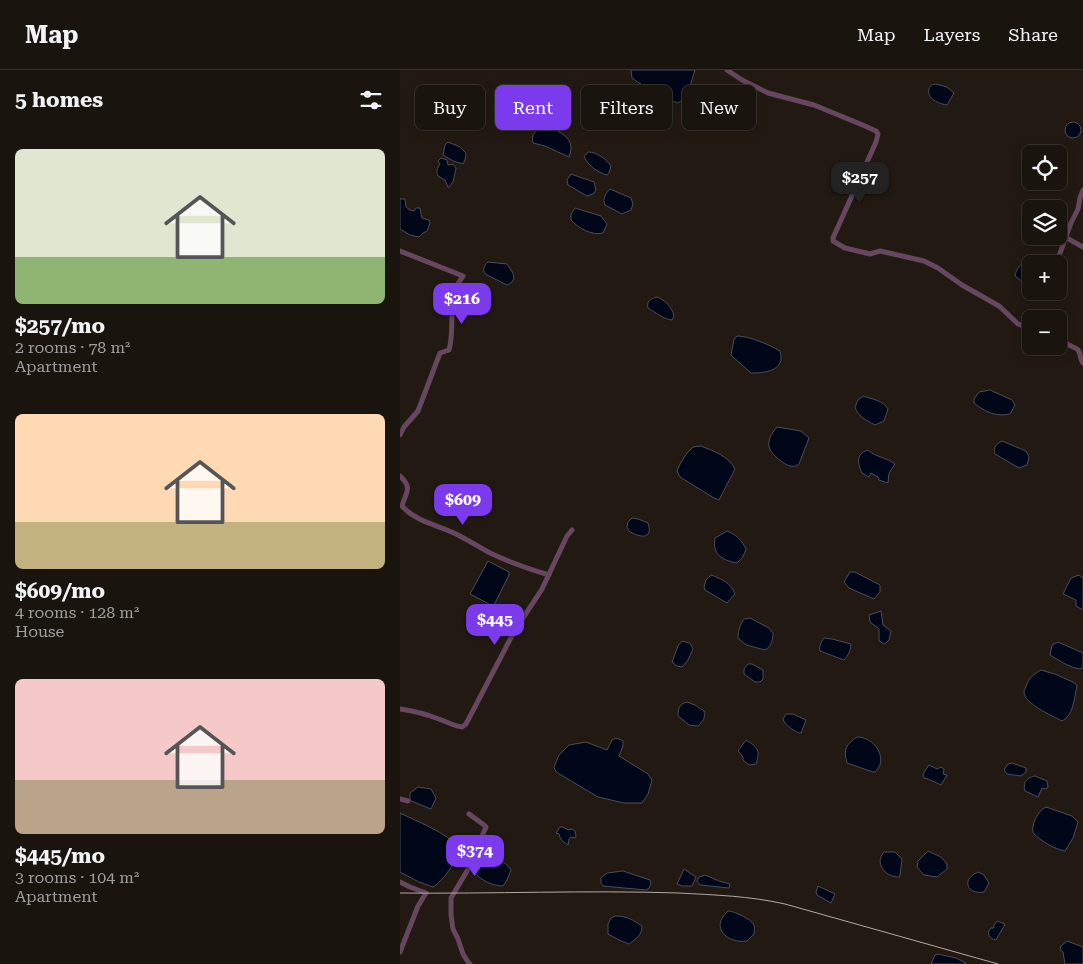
<!DOCTYPE html>
<html lang="en">
<head>
<meta charset="utf-8">
<style>
	:root { --surface:#1a140e; --page:#231d17; --text:#f1f3f6; --muted:#9f9e9e; --line:#38332e; --accent:#7c3aed }
	body { margin:0; font-family:"Roboto Serif",serif; background:var(--page); color:var(--text); height:100vh; display:flex; flex-direction:column; font-size:19px; white-space:nowrap }
	* { box-sizing:border-box; margin:0 }
	p { font-size:16px; color:var(--muted) }
	.icon { flex:none; width:28px; height:28px; fill:none; stroke:currentColor; stroke-width:2; stroke-linecap:round; stroke-linejoin:round }
	.map { position:relative; flex:1; overflow:hidden }
	.panel { display:flex; flex-direction:column; background:var(--surface); width:400px }
	.panel>* { flex:none }
	.hud { position:absolute; left:15px; top:15px; width:475px; height:45px; display:flex; gap:10px }
	.tools { position:absolute; left:622px; top:75px; display:grid; gap:10px }
	.tools a { display:grid; place-items:center; width:45px; height:45px; border-radius:8px; background:var(--surface); box-shadow:0 2px 12px #0003,0 0 0 1px var(--line); font-size:25px }
	.price { position:absolute; translate:-50% -42px; padding:0 11px; border-radius:10px; background:var(--accent); color:#fff; font-size:16px; line-height:32px; filter:drop-shadow(0 1px 2px #0008) }
	.price::after { content:''; position:absolute; left:50%; top:30px; width:15px; height:11px; margin-left:-8px; background:inherit; clip-path:polygon(0 0,100% 0,50% 100%) }
	.price.active { background:#222; color:#fff }
	ul { padding:0; list-style:none }
	li { display:grid; align-content:center; gap:10px; height:265px; padding:0 15px }
	li span { display:grid; place-items:center; height:155px; border-radius:8px; color:#555 }
	li>.icon { margin-inline-start:auto }
	span .icon { width:90px; height:90px; fill:#fffc; stroke-width:1 }
	li b { font-size:21px }
	h2 { display:flex; justify-content:space-between; align-items:center; height:60px; padding:0 15px; font-size:21px }
	.chip { padding:0 18px; border-radius:8px; background:var(--surface); box-shadow:0 2px 12px #0003,0 0 0 1px var(--line); font-size:18px; line-height:45px }
	.chip.active { background:var(--accent); color:#fff }
	header { display:flex; align-items:center; gap:30px; box-sizing:border-box; height:70px; padding:0 25px; background:var(--surface); border-bottom:1px solid var(--line) }
	header strong { font-size:24px }
	nav { display:flex; gap:28px; margin-inline-start:auto; font-size:18px }
	main { display:flex; flex:1; min-height:0 }
	.map>svg:first-child { display:block }
	.water { fill:#000719; stroke:#4a4d58 }
	.lines { fill:none; stroke-linecap:round; stroke-linejoin:round }
	.minor { stroke:#67475f; stroke-width:5 }
	.rail { stroke:#afa9a2; stroke-width:1 }
</style>
</head>
<body>
<header>
<strong>Map</strong>
<nav><a>Map</a><a>Layers</a><a>Share</a></nav>
</header>
<main>
<section class="panel">
<h2>5 homes<svg class="icon" aria-label="filters" viewBox="0 0 24 24"><path d="M4 7h16M4 17h16"/><circle cx="9" cy="7" r="2"/><circle cx="15" cy="17" r="2"/></svg></h2>
<ul>
<li><span style="background:linear-gradient(#dfe7d0 70%,#8fb573 0)"><svg class="icon" aria-label="home" viewBox="0 0 24 24"><path d="M3 11l9-7 9 7M6 9v11h12V9"/></svg></span><div><b>$257/mo</b><p>2 rooms · 78 m²</p><p>Apartment</p></div></li>
<li><span style="background:linear-gradient(#ffd9b3 70%,#c2b280 0)"><svg class="icon" aria-label="home" viewBox="0 0 24 24"><path d="M3 11l9-7 9 7M6 9v11h12V9"/></svg></span><div><b>$609/mo</b><p>4 rooms · 128 m²</p><p>House</p></div></li>
<li><span style="background:linear-gradient(#f6c9c9 65%,#b9a48a 0)"><svg class="icon" aria-label="home" viewBox="0 0 24 24"><path d="M3 11l9-7 9 7M6 9v11h12V9"/></svg></span><div><b>$445/mo</b><p>3 rooms · 104 m²</p><p>Apartment</p></div></li>
</ul>
</section>
<div class="map">
<svg width="683" height="894" viewBox="0 0 683 894">
	<rect width="100%" height="100%" fill="#221a12"/>
	<g class="water">
		<path d="M231,0H295C291,11 289,27 278,33C261,27 246,18 232,8Z"/>
		<path d="M536,14L547,17L554,23L547,35C540,34 526,29 529,19C531,14 532,15 536,14Z"/>
		<path d="M211,37C220,39 231,41 234,51L232,55L228,59C220,56 207,53 204,44L208,38Z"/>
		<circle cx="673" cy="60" r="8"/>
		<path d="M149,56C163,64 176,69 169,87L145,76L133,73C130,61 140,58 149,56Z"/>
		<path d="M48,72L60,77L66,83L65,90L63,94L53,91L43,85L45,75Z"/>
		<path d="M188,82C197,82 206,89 211,96L209,103L207,105C198,103 188,95 184,87Z"/>
		<path d="M41,88L47,90L48,95L53,94L56,98L53,112L49,117H48L45,110L38,106C36,102 37,98 40,94L38,91Z"/>
		<path d="M171,104L194,112L196,120L193,124L187,126L168,115L167,110Z"/>
		<path d="M210,119L231,128L233,134L231,140L222,144L205,135C202,129 206,123 210,119Z"/>
		<path d="M0,129H5L6,137L10,140L14,141L16,138H20L22,148L29,150L30,153L27,161L23,163L19,167L10,165L0,159Z"/>
		<path d="M175,138L201,146L207,154L203,163C192,166 178,158 171,150V144Z"/>
		<path d="M88,192L107,194L113,203L114,209L111,213L107,215L87,205C82,202 83,196 88,192Z"/>
		<path d="M624,192L628,194L631,197V216L624,213L615,206C616,200 619,196 624,192Z"/>
		<path d="M257,227C265,230 272,237 274,246L272,250C263,249 255,242 248,238C246,232 251,228 257,227Z"/>
		<path d="M337,266C349,266 370,275 380,281C386,301 365,303 351,303L333,287L331,285L334,269Z"/>
		<path d="M590,320L612,330L615,335L610,344C596,347 585,342 574,333V329L579,322Z"/>
		<path d="M463,326C472,329 484,331 488,339L484,351L475,355C466,350 458,347 455,337L458,330Z"/>
		<path d="M377,357L401,361L409,368L399,394L396,396C390,397 386,395 381,391C366,380 365,371 377,357Z"/>
		<path d="M602,371L626,381L629,387L627,395L619,398L595,384C593,377 596,374 602,371Z"/>
		<path d="M301,376C314,381 328,386 335,399L319,430L314,428L280,407L277,401L280,394L287,383L293,377Z"/>
		<path d="M468,380C477,388 486,387 495,394L489,403L488,413L479,410L478,407L471,403L469,407L462,403C458,394 455,384 468,380Z"/>
		<path d="M232,448L238,449L248,453C254,471 238,467 229,461L227,457L228,452Z"/>
		<path d="M327,461C336,464 342,471 346,479L343,487L337,493C322,490 312,485 315,468Z"/>
		<path d="M88,491L109,502V505L94,535H91L70,524Z"/>
		<path d="M450,502H455L480,515V522L474,529L449,518L444,512Z"/>
		<path d="M311,505C322,509 331,513 335,524L327,533L305,520L304,517L306,510Z"/>
		<path d="M679,505L683,508V540L676,536V530L663,524L671,508Z"/>
		<path d="M481,541L483,555L491,561L489,570L485,574L479,571V559L470,552L469,545Z"/>
		<path d="M350,548L369,558L373,563C373,570 371,577 365,580L346,575L338,568C338,561 340,554 344,549Z"/>
		<path d="M424,568L432,569L451,574C451,580 448,586 444,590L420,581C419,576 421,572 424,568Z"/>
		<path d="M282,571L290,573L293,579L288,590L282,597L277,596L272,592L278,576Z"/>
		<path d="M658,572L683,583V596L681,599C670,598 660,591 650,585L652,575Z"/>
		<path d="M348,594H352L363,600V609L360,612H355L344,604V599Z"/>
		<path d="M641,600L655,604L675,613L677,616C674,628 674,645 662,651C653,646 624,634 624,622C624,621 626,616 627,614C630,607 634,604 641,600Z"/>
		<path d="M287,632L295,635L304,641C306,648 302,652 298,656L289,655L278,646C278,639 279,634 287,632Z"/>
		<path d="M386,644H393L406,650L401,663H399C393,660 385,656 383,649Z"/>
		<path d="M457,667C471,667 484,681 480,695C479,697 476,701 475,702H473L447,693C443,680 446,674 457,667Z"/>
		<path d="M216,668L223,671V676L219,686L248,704L252,710L248,724L242,733H224L198,727L161,705C157,703 155,701 154,697L159,685L169,675L186,672L207,680L212,670Z"/>
		<path d="M346,670C359,678 360,681 356,694L349,695L343,690V687L338,681Z"/>
		<path d="M612,693L626,698V702L621,706L607,704L604,700L608,694Z"/>
		<path d="M529,695L537,699L541,697L544,699L543,704L547,705L541,715L528,709L524,708L523,704Z"/>
		<path d="M635,706L647,711L648,717L646,719L642,718L638,727L625,721C622,712 628,707 635,706Z"/>
		<path d="M18,717L31,719L36,728L31,739L11,731L10,729V723Z"/>
		<path d="M646,737L672,746L678,752L673,768L665,781C654,779 641,771 633,763C631,755 638,740 646,737Z"/>
		<path d="M0,743C18,752 46,762 59,778C56,792 45,809 33,817L19,812L0,802Z"/>
		<path d="M160,757H163L168,760L172,759L175,761L176,766L175,768L171,767L169,769L168,775C164,772 160,770 159,764L156,763Z"/>
		<path d="M528,781L541,787L547,794V799L537,807L524,805L517,797L518,791Z"/>
		<path d="M484,782H495L502,789L500,805L499,807C485,807 474,793 484,782Z"/>
		<path d="M83,785C93,785 105,791 111,800L107,810L103,816C93,816 80,810 74,802C75,795 78,789 83,785Z"/>
		<path d="M284,799L296,807L292,816H282L277,814Z"/>
		<path d="M223,801L250,810L251,814L249,818L246,820L203,816L201,813V808L207,803Z"/>
		<path d="M578,802L584,805L589,813L584,822C568,825 560,810 578,802Z"/>
		<path d="M305,805L319,811L330,814L329,818L300,815L297,811L299,807Z"/>
		<path d="M418,816L435,824L431,833L417,825L416,822Z"/>
		<path d="M328,841C334,841 351,849 354,855C355,858 354,861 354,864L347,871C328,874 309,858 328,841Z"/>
		<path d="M215,846C227,846 233,850 242,856C242,865 236,869 229,874L219,870L208,864V854L211,848Z"/>
		<path d="M597,851L605,854L604,856L596,870C589,869 586,863 591,858H594V855Z"/>
		<path d="M667,871L683,877V894H665L663,882L660,880L661,876Z"/>
		<path d="M538,884L556,888L566,893L565,894H531L535,885Z"/>
	</g>
	<g class="lines">
		<g class="minor">
			<path d="M327,0L342,10L368,23L414,35L465,56L476,61L478,64L476,72L433,168V171L445,178L470,184L480,181L524,191L538,198L562,215L599,236L618,254L631,259"/>
			<path d="M665,167L683,177"/>
			<path d="M0,181L63,206C61,209 58,213 57,216C48,235 55,259 49,280L40,283L18,341L4,357L0,365"/>
			<path d="M656,194L671,153L678,139L680,128L683,120"/>
			<path d="M659,270L677,279C682,283 679,289 683,293"/>
			<path d="M0,406C13,418 6,422 2,436C16,452 38,455 56,464C68,470 79,477 90,483C109,492 129,499 149,505"/>
			<path d="M0,639C14,641 26,644 39,649C47,652 54,656 62,657L66,654L115,560L142,519L167,466L172,460"/>
			<path d="M0,729L8,731"/>
			<path d="M69,744L84,755L86,757L79,773L81,775L80,779L51,828V845L53,859L58,869L63,884L68,892L70,894"/>
			<path d="M0,812L10,817L26,823L18,836L0,882"/>
		</g>
		<path class="rail" d="M0,823C93,824 186,820 279,823C315,825 350,826 385,834L598,894"/>
	</g>
</svg>
<div class="tools">
<a><svg class="icon" aria-label="locate" viewBox="0 0 24 24"><circle cx="12" cy="12" r="6"/><path d="M12 2v4M12 18v4M2 12h4M18 12h4"/></svg></a>
<a><svg class="icon" aria-label="layers" viewBox="0 0 24 24"><path d="M12 4l9 5-9 5-9-5zM3 14l9 5 9-5"/></svg></a>
<a>+</a>
<a>−</a>
</div>
<b class="price active" style="left:460px;top:134px">$257</b>
<b class="price" style="left:62px;top:255px">$216</b>
<b class="price" style="left:63px;top:456px">$609</b>
<b class="price" style="left:95px;top:576px">$445</b>
<b class="price" style="left:75px;top:807px">$374</b>
<div class="hud">
<a class="chip">Buy</a>
<a class="chip active">Rent</a>
<a class="chip">Filters</a>
<a class="chip">New</a>
</div>
</div>
</main>
</body>
</html>
